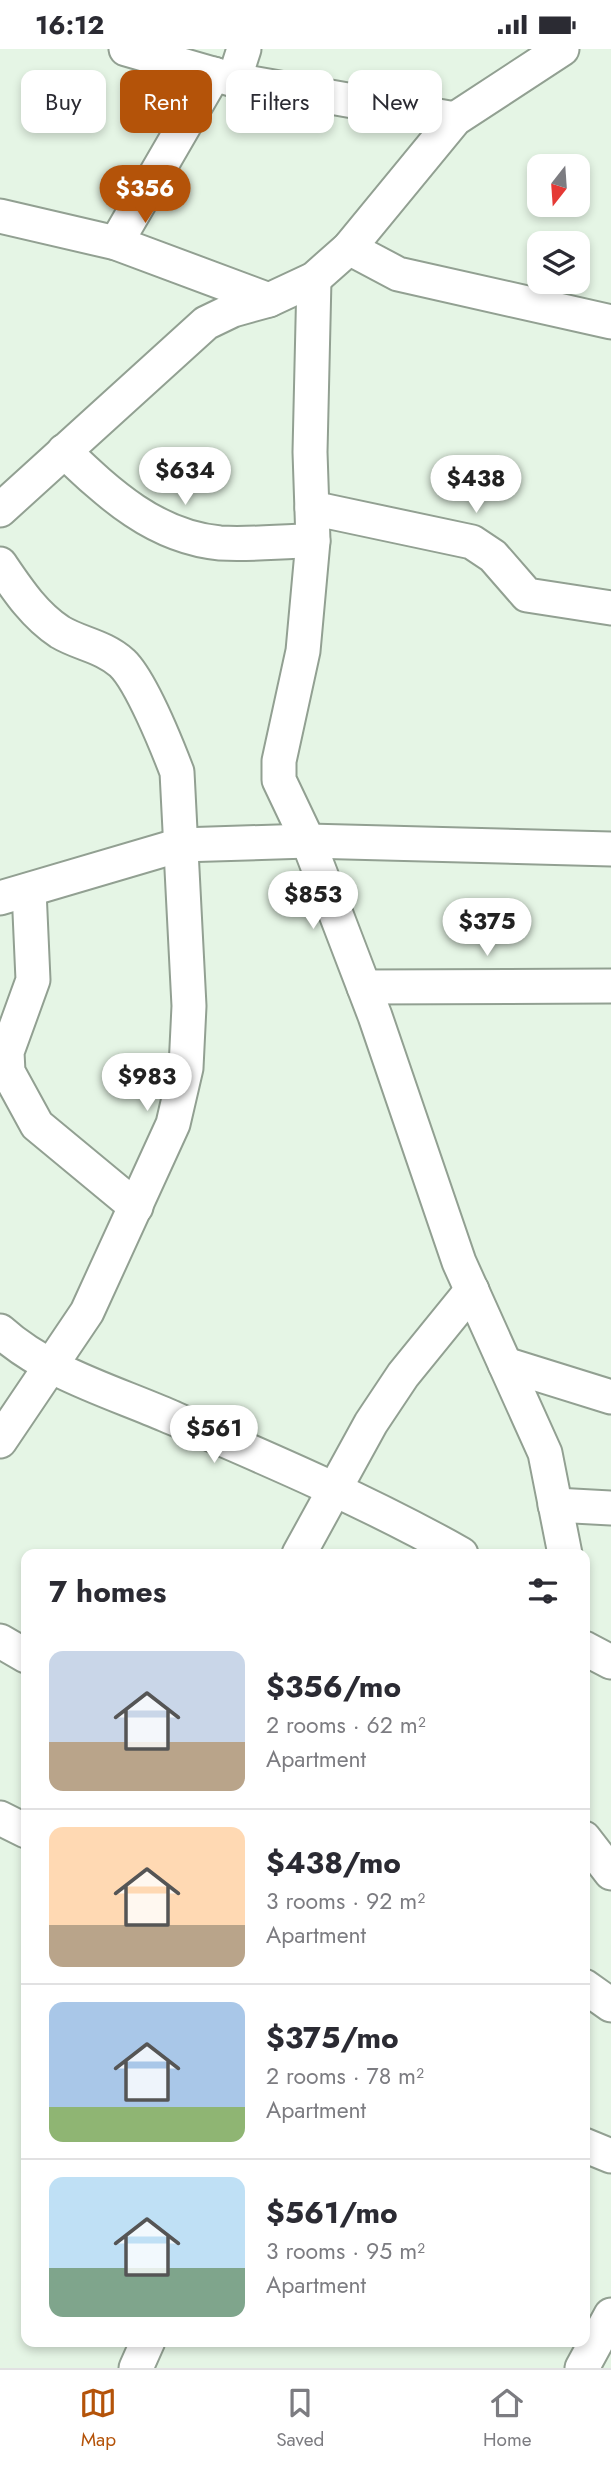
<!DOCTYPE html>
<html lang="en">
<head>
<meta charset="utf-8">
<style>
	:root { --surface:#fff; --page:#f2f2f3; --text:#2b2b33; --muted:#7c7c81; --line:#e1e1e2; --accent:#b45309 }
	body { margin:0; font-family:Jost,sans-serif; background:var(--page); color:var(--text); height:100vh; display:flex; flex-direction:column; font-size:26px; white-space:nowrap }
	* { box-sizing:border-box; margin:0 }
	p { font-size:23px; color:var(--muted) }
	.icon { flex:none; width:38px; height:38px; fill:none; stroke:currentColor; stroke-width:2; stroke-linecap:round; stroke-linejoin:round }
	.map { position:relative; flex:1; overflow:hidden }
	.side { position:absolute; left:21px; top:1500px; width:569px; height:798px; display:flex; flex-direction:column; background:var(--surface); border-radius:14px; box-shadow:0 4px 10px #0003 }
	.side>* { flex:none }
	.top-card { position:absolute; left:21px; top:21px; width:570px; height:63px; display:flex; gap:14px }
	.needle { width:46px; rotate:197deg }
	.fabs { position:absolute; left:527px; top:105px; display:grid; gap:14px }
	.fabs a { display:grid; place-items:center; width:63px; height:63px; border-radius:14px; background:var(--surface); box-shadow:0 4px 10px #0003; font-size:35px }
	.price { position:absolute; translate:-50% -60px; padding:0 16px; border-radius:24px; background:#fff; color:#222; font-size:23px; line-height:46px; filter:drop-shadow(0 2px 4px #0008) }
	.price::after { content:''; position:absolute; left:50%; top:42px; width:21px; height:16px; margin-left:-10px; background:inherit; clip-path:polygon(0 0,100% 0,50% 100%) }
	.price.active { background:var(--accent); color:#fff }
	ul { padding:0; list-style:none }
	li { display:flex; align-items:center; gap:21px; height:175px; padding:0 28px }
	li+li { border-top:2px solid var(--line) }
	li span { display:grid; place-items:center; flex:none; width:196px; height:140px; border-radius:14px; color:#555 }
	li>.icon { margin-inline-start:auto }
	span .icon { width:84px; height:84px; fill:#fffc; stroke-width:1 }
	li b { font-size:30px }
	h2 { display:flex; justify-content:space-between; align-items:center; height:84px; padding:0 28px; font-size:30px }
	.pill { padding:0 24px; border-radius:14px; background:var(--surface); box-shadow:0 4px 10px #0003; font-size:24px; line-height:63px }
	.pill.active { background:var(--accent); color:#fff }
	.status { display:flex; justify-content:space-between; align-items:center; height:49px; padding:0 35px; background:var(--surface); direction:ltr }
	.status svg { height:19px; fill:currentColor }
	.menu { display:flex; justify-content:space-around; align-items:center; height:98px; border-top:2px solid var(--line); background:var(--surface); font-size:19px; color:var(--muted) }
	.menu a { display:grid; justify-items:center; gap:4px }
	.menu .active { color:var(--accent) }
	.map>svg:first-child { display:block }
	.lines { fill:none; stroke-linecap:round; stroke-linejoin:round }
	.street-casing { stroke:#92a092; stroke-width:37 }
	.street { stroke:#fff; stroke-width:33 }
</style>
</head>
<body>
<div class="status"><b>16:12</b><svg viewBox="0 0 49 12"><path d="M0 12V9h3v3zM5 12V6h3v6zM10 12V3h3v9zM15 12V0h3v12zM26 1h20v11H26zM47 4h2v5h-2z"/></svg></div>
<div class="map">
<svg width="611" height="2319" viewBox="0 0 611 2319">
	<rect width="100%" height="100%" fill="#e5f5e5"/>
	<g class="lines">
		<defs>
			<g id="street">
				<path d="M126,0L234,31L455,70"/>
				<path d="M234,31L244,0"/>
				<path d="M0,167L116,194L269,251"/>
				<path d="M116,194L214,25"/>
				<path d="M349,199L398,225L611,273"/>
				<path d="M314,230L310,403L313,492L303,602L279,712V731L308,792L375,967L459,1213L545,1404L565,1505"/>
				<path d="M64,402C109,445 155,488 220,494C251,496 282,492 313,492"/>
				<path d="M312,459L472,493L493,507L527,546L611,559"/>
				<path d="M0,461L206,274L233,261L269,251L314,230L349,199L455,70L562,0"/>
				<path d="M0,515C17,540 34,566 60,583C80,595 103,597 122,614C141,632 167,697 177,723L189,957L186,1019L173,1075L87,1263L0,1392"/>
				<path d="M29,841L33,931L7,1003L8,1023L37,1076L136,1158"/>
				<path d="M0,849L180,796L308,792L611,800"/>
				<path d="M364,938L611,937"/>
				<path d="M0,1282C45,1323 110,1342 166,1366C266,1409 367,1452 461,1505"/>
				<path d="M505,1315L611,1348"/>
				<path d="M555,1456L611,1459"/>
				<path d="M299,1505L371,1374L403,1326L472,1241"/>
				<path d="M0,1592L26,1607"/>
				<path d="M584,1599L611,1613"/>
				<path d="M0,1769L26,1782"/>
				<path d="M584,1789L611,1824"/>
				<path d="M584,1937L611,1956"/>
				<path d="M584,2096L611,2107"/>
				<path d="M136,2319L148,2292"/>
				<path d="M582,2319L611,2266"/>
			</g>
		</defs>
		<use href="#street" class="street-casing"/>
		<use href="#street" class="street"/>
	</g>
</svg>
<div class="fabs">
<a><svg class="needle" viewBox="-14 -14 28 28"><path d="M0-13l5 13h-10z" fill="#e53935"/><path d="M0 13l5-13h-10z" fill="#7c7c81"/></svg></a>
<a><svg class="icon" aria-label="layers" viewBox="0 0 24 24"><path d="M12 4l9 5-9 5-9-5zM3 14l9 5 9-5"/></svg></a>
</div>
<b class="price active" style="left:145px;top:176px">$356</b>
<b class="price" style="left:185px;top:458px">$634</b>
<b class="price" style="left:476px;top:466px">$438</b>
<b class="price" style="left:313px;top:882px">$853</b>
<b class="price" style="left:487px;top:909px">$375</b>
<b class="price" style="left:147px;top:1064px">$983</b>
<b class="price" style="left:214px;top:1416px">$561</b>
<div class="top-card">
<a class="pill">Buy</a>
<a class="pill active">Rent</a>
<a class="pill">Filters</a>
<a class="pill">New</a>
</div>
<section class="side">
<h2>7 homes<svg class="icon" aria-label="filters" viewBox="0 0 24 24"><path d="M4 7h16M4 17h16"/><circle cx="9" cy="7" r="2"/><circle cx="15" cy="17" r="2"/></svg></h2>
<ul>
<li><span style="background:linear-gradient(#c9d6e8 65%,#b9a48a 0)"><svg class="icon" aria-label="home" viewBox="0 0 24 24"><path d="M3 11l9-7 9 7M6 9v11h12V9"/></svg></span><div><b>$356/mo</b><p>2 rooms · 62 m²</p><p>Apartment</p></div></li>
<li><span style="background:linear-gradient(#ffd9b3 70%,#b9a48a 0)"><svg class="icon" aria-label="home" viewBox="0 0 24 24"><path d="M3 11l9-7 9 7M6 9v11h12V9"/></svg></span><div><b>$438/mo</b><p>3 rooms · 92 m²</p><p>Apartment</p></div></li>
<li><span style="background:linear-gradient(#a9c7e8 75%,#8fb573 0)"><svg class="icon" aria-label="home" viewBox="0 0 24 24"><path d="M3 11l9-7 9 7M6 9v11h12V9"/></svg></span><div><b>$375/mo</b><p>2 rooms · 78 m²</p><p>Apartment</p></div></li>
<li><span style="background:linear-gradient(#bfe0f5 65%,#7fa58c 0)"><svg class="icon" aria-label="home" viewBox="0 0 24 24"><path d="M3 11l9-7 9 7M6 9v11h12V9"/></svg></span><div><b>$561/mo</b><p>3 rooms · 95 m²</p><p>Apartment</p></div></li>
</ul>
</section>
</div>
<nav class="menu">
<a class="active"><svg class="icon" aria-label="map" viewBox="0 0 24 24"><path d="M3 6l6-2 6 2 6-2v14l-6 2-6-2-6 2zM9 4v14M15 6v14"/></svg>Map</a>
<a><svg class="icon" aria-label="saved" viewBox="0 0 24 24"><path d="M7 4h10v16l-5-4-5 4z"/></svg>Saved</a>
<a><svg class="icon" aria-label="home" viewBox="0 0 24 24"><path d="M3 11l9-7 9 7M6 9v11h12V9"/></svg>Home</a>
</nav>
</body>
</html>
